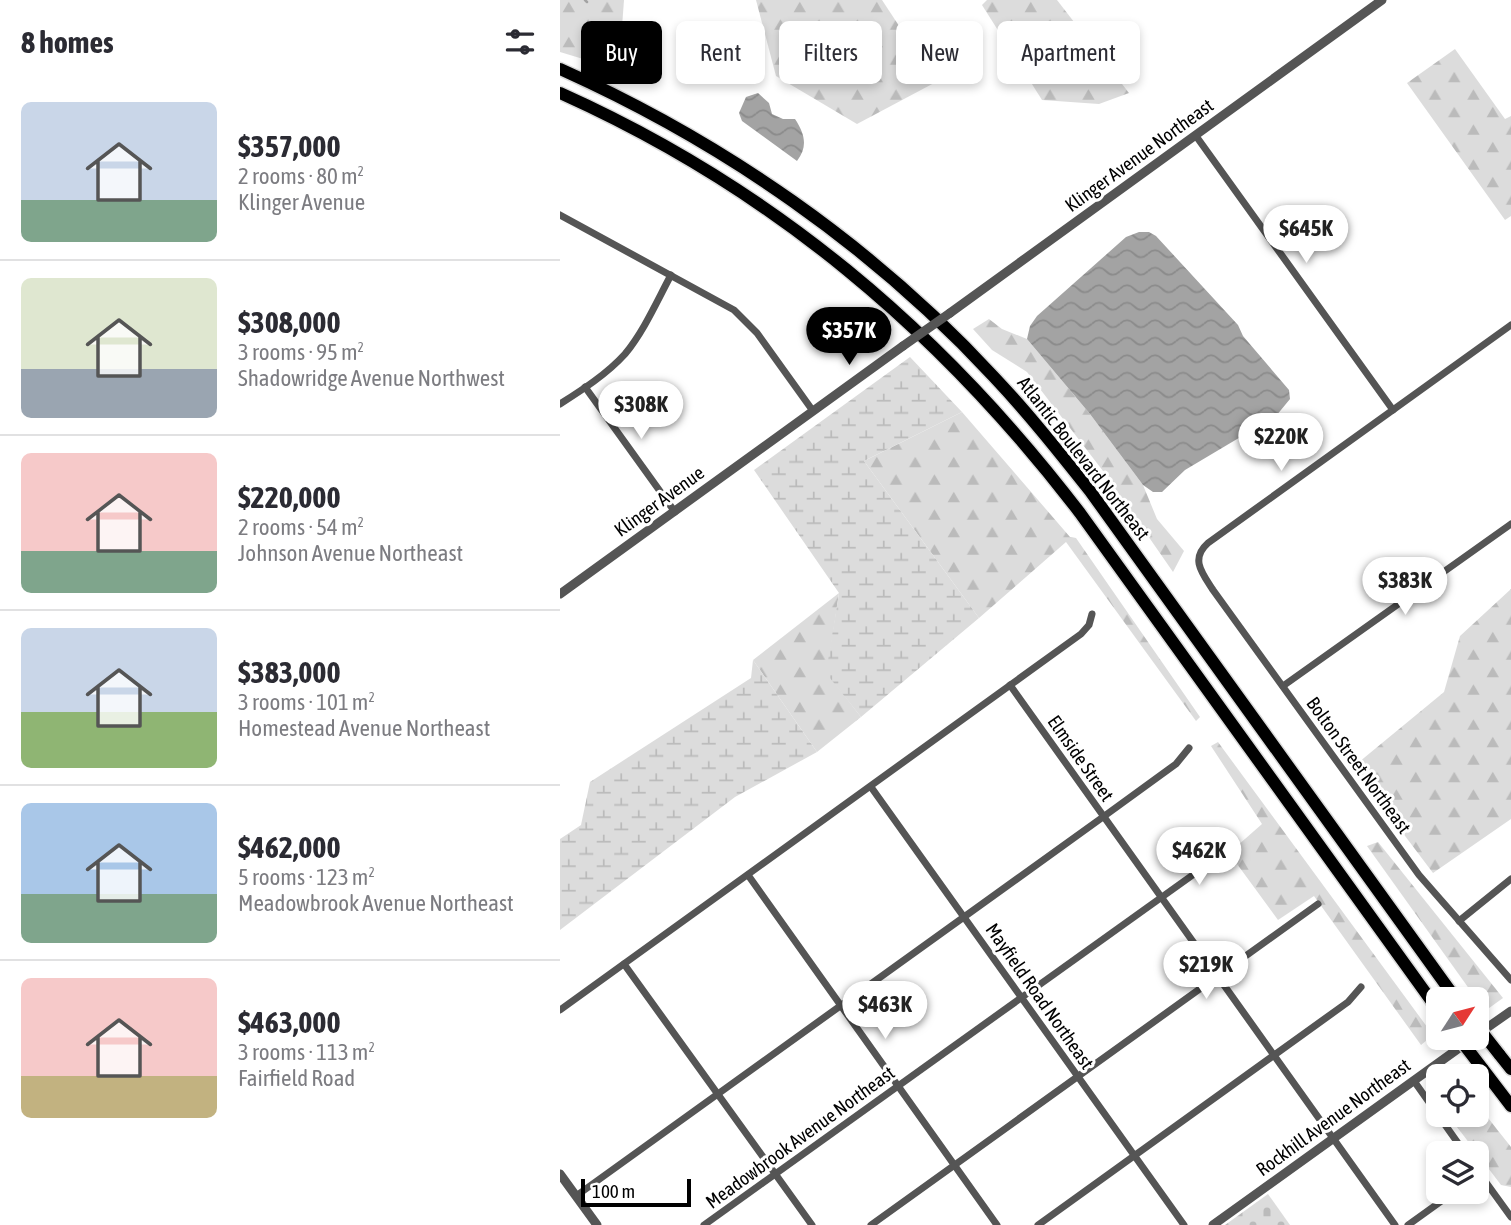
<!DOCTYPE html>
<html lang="en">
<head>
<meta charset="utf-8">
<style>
	:root { --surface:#fff; --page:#f2f2f3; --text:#2b2b33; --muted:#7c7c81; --line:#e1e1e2; --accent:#000 }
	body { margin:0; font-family:"Asap Condensed",sans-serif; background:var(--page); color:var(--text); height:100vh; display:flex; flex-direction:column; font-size:26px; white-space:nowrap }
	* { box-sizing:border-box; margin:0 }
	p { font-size:23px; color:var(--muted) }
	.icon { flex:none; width:38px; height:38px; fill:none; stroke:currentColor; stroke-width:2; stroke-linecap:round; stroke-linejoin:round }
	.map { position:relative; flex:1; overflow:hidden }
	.sheet { display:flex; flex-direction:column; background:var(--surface); width:560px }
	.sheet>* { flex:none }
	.banner { position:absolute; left:21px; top:21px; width:665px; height:63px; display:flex; gap:14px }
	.needle { width:46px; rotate:54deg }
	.controls { position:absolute; left:866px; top:987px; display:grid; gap:14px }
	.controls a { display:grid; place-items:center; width:63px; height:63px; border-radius:10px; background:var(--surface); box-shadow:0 4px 10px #0003; font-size:35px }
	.scale { position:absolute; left:21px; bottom:18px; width:110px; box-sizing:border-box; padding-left:7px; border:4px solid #000; border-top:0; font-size:19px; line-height:24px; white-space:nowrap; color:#000; -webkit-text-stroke:5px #fff; paint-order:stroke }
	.price { position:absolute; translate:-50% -60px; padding:0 16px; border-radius:24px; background:#fff; color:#222; font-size:23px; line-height:46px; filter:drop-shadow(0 2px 4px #0008) }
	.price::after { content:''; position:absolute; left:50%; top:42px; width:21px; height:16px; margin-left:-10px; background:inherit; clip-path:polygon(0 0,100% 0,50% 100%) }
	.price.selected { background:var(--accent); color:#fff }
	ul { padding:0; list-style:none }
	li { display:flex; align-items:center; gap:21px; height:175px; padding:0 21px }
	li+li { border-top:2px solid var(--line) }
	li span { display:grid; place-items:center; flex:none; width:196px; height:140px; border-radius:10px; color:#555 }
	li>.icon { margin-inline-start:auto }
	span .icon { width:84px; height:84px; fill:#fffc; stroke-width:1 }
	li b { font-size:30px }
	h2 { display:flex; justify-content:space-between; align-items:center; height:84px; padding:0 21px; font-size:30px }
	.tag { padding:0 24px; border-radius:10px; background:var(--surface); box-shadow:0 4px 10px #0003; font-size:24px; line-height:63px }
	.tag.selected { background:var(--accent); color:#fff }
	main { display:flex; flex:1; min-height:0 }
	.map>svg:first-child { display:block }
	.forest { fill:url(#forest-firs) }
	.wetland { fill:url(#wetland-marsh) }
	.cemetery { fill:url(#cemetery-stones) }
	.water { fill:url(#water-waves) }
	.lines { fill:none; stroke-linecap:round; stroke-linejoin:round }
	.stream { stroke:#a3a3a3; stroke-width:2.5 }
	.motorway-casing { stroke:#dbdbdb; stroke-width:15 }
	.minor { stroke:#555; stroke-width:7 }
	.tertiary { stroke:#555; stroke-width:9 }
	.motorway { stroke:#000; stroke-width:12 }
	.motorway-bridge-casing { stroke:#dbdbdb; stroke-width:15; stroke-linecap:butt }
	.tertiary-bridge { stroke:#555; stroke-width:9 }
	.motorway-bridge { stroke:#000; stroke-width:12 }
	.labels { text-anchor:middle; stroke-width:6; stroke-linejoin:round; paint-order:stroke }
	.street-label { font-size:19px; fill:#000; stroke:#fff }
</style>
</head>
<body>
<main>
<section class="sheet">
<h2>8 homes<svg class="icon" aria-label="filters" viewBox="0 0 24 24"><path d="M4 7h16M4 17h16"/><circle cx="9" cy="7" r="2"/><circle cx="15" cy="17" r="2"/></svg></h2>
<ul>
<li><span style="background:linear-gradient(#c9d6e8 70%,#7fa58c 0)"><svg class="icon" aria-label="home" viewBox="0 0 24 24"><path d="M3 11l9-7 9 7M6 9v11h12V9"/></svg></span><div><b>$357,000</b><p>2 rooms · 80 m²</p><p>Klinger Avenue</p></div></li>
<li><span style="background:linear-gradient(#dfe7d0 65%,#9aa5b1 0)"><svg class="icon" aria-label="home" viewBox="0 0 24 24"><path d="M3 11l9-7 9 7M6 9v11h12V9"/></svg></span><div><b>$308,000</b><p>3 rooms · 95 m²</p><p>Shadowridge Avenue Northwest</p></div></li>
<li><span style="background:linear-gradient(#f6c9c9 70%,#7fa58c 0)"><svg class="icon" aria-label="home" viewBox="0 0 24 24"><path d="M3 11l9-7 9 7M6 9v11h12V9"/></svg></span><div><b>$220,000</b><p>2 rooms · 54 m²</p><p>Johnson Avenue Northeast</p></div></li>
<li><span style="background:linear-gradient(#c9d6e8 60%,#8fb573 0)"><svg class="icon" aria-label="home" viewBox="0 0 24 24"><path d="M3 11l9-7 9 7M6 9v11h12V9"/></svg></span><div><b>$383,000</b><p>3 rooms · 101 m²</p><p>Homestead Avenue Northeast</p></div></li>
<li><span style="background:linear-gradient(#a9c7e8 65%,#7fa58c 0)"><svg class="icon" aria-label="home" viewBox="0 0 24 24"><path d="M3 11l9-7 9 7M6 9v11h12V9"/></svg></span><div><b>$462,000</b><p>5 rooms · 123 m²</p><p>Meadowbrook Avenue Northeast</p></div></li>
<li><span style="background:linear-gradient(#f6c9c9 70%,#c2b280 0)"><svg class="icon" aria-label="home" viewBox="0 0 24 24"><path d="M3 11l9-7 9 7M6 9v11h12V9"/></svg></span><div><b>$463,000</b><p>3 rooms · 113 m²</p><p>Fairfield Road</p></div></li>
</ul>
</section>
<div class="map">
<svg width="951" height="1225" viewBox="0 0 951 1225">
	<defs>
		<pattern id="forest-firs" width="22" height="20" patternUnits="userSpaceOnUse" patternTransform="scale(1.75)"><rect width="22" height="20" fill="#dcdcdc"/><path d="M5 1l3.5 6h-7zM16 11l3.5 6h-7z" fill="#bbb"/></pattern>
		<pattern id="wetland-marsh" width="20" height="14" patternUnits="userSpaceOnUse" patternTransform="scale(1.75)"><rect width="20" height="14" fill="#dcdcdc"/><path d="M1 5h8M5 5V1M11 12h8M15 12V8" fill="none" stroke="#bbb"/></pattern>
		<pattern id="cemetery-stones" width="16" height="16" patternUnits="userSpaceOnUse" patternTransform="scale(1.75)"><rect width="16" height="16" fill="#dcdcdc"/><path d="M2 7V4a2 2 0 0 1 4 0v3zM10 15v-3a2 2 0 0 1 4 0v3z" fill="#bbb"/></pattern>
		<pattern id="water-waves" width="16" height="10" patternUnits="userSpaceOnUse" patternTransform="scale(1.75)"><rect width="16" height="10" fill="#a3a3a3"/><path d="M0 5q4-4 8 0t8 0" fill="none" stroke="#8b8b8b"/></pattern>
	</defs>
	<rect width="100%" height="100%" fill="#fff"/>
	<g class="forest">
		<path d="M0,0H64L62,27L33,62L0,52Z"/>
		<path d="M196,0H322L376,82L297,124L216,76Z"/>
		<path d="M427,0H497L569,93L539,104L482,100L422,5Z"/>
		<path d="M895,49L945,119L951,116V216L945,220L847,83Z"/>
		<path d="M429,319L442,329L467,339L530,414L583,485L597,519L624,551L613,572L543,471L467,372L432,350L413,329Z"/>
		<path d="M402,412L510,537L516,538L640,717L636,721L506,542L419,618L304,461Z"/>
		<path d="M951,589V819L873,873L793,767L884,692L900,636Z"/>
		<path d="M279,593L267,673L301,717L257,752L193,660Z"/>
		<path d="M658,742L873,1035L861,1045L754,896L718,920L669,853L702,824L651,746Z"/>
		<path d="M818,842L943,998L925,1011L807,846Z"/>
		<path d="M917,1104L951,1147V1187L941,1185L888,1115H917Z"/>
	</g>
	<g class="wetland">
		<path d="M350,357L402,412L304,461L419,618L301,717L266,673L279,593L194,470Z"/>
		<path d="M193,660L257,752L175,797L0,930V839L21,825L30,782L191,678Z"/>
	</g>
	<path class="cemetery" d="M708,1194L730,1225H665Z"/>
	<g class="water">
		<path d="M198,93L209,103L212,114L223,119H235C245,134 248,147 237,161L182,121L179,113L186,97Z"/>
		<path d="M579,232H589L596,236L678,325L683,336L729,390L730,399L716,416L625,470L602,492H593L583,485L530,414L467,339L470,326L477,316L566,237Z"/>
	</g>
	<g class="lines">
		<path class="stream" d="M25,0L27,2"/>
		<defs>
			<g id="motorway">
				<path d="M0,69C163,142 313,246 434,377C468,413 499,452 530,491L896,999"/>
				<path d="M0,93C212,188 380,330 520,513L878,1010"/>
				<path d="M939,1054L951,1069"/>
				<path d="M922,1068L951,1106"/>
			</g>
		</defs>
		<use href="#motorway" class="motorway-casing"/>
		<g class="minor">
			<path d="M636,136L833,410"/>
			<path d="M0,215L174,310L197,333L253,411"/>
			<path d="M951,325L648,543C630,559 642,573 653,590L859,875L951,980"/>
			<path d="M25,387L115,512"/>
			<path d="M0,404C22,390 47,374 65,354C84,331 97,301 111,275"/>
			<path d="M450,685L835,1225"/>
			<path d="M723,686L951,524"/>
			<path d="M311,787L624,1225"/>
			<path d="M188,875L437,1225"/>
			<path d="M899,921L951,879"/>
			<path d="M64,964L252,1225"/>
			<path d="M0,1010L521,634L529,625L532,614"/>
			<path d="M854,1081L905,1153"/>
			<path d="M917,1170L951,1217"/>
			<path d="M16,1196L543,817L616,764L629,748"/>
			<path d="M144,1225L662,854"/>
			<path d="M311,1225L758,904"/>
			<path d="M478,1225L788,1002L801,987"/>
			<path d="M848,1225L894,1192"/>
		</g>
		<g class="tertiary">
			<path d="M390,313L822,0"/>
			<path d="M0,594L343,346"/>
			<path d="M918,1034L951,1011"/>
			<path d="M0,1174L37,1225"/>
			<path d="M653,1225L913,1038"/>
		</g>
		<use href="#motorway" class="motorway"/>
		<defs>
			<g id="motorway-bridge">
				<path d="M917,1026L939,1054"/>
				<path d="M899,1038L922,1068"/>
			</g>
		</defs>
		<use href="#motorway-bridge" class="motorway-bridge-casing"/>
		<path class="tertiary-bridge" d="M343,346L390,313"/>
		<use href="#motorway-bridge" class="motorway-bridge"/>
	</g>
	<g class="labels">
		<g class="street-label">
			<text transform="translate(579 155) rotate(-36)" y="7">Klinger Avenue Northeast</text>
			<text transform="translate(524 458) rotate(52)" y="7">Atlantic Boulevard Northeast</text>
			<text transform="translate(99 501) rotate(-36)" y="7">Klinger Avenue</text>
			<text transform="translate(521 758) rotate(55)" y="7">Elmside Street</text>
			<text transform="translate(799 765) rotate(54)" y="7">Bolton Street Northeast</text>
			<text transform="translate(480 996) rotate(55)" y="7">Mayfield Road Northeast</text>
			<text transform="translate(773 1117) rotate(-36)" y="7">Rockhill Avenue Northeast</text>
			<text transform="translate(240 1137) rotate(-36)" y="7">Meadowbrook Avenue Northeast</text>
		</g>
	</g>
</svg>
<div class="controls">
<a><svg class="needle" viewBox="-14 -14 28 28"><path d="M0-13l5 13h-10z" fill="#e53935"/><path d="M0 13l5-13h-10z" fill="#7c7c81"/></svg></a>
<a><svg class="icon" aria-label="locate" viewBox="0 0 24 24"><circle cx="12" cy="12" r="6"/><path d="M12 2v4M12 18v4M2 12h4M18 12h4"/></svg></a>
<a><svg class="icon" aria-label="layers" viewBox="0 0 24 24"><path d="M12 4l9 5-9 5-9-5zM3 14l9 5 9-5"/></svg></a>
</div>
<div class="scale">100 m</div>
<b class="price" style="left:746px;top:265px">$645K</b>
<b class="price selected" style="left:289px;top:367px">$357K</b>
<b class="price" style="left:81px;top:441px">$308K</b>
<b class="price" style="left:721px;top:473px">$220K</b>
<b class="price" style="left:845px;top:617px">$383K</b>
<b class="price" style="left:639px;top:887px">$462K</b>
<b class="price" style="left:646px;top:1001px">$219K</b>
<b class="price" style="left:325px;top:1041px">$463K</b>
<div class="banner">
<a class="tag selected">Buy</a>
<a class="tag">Rent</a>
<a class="tag">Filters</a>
<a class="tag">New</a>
<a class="tag">Apartment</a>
</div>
</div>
</main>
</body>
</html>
